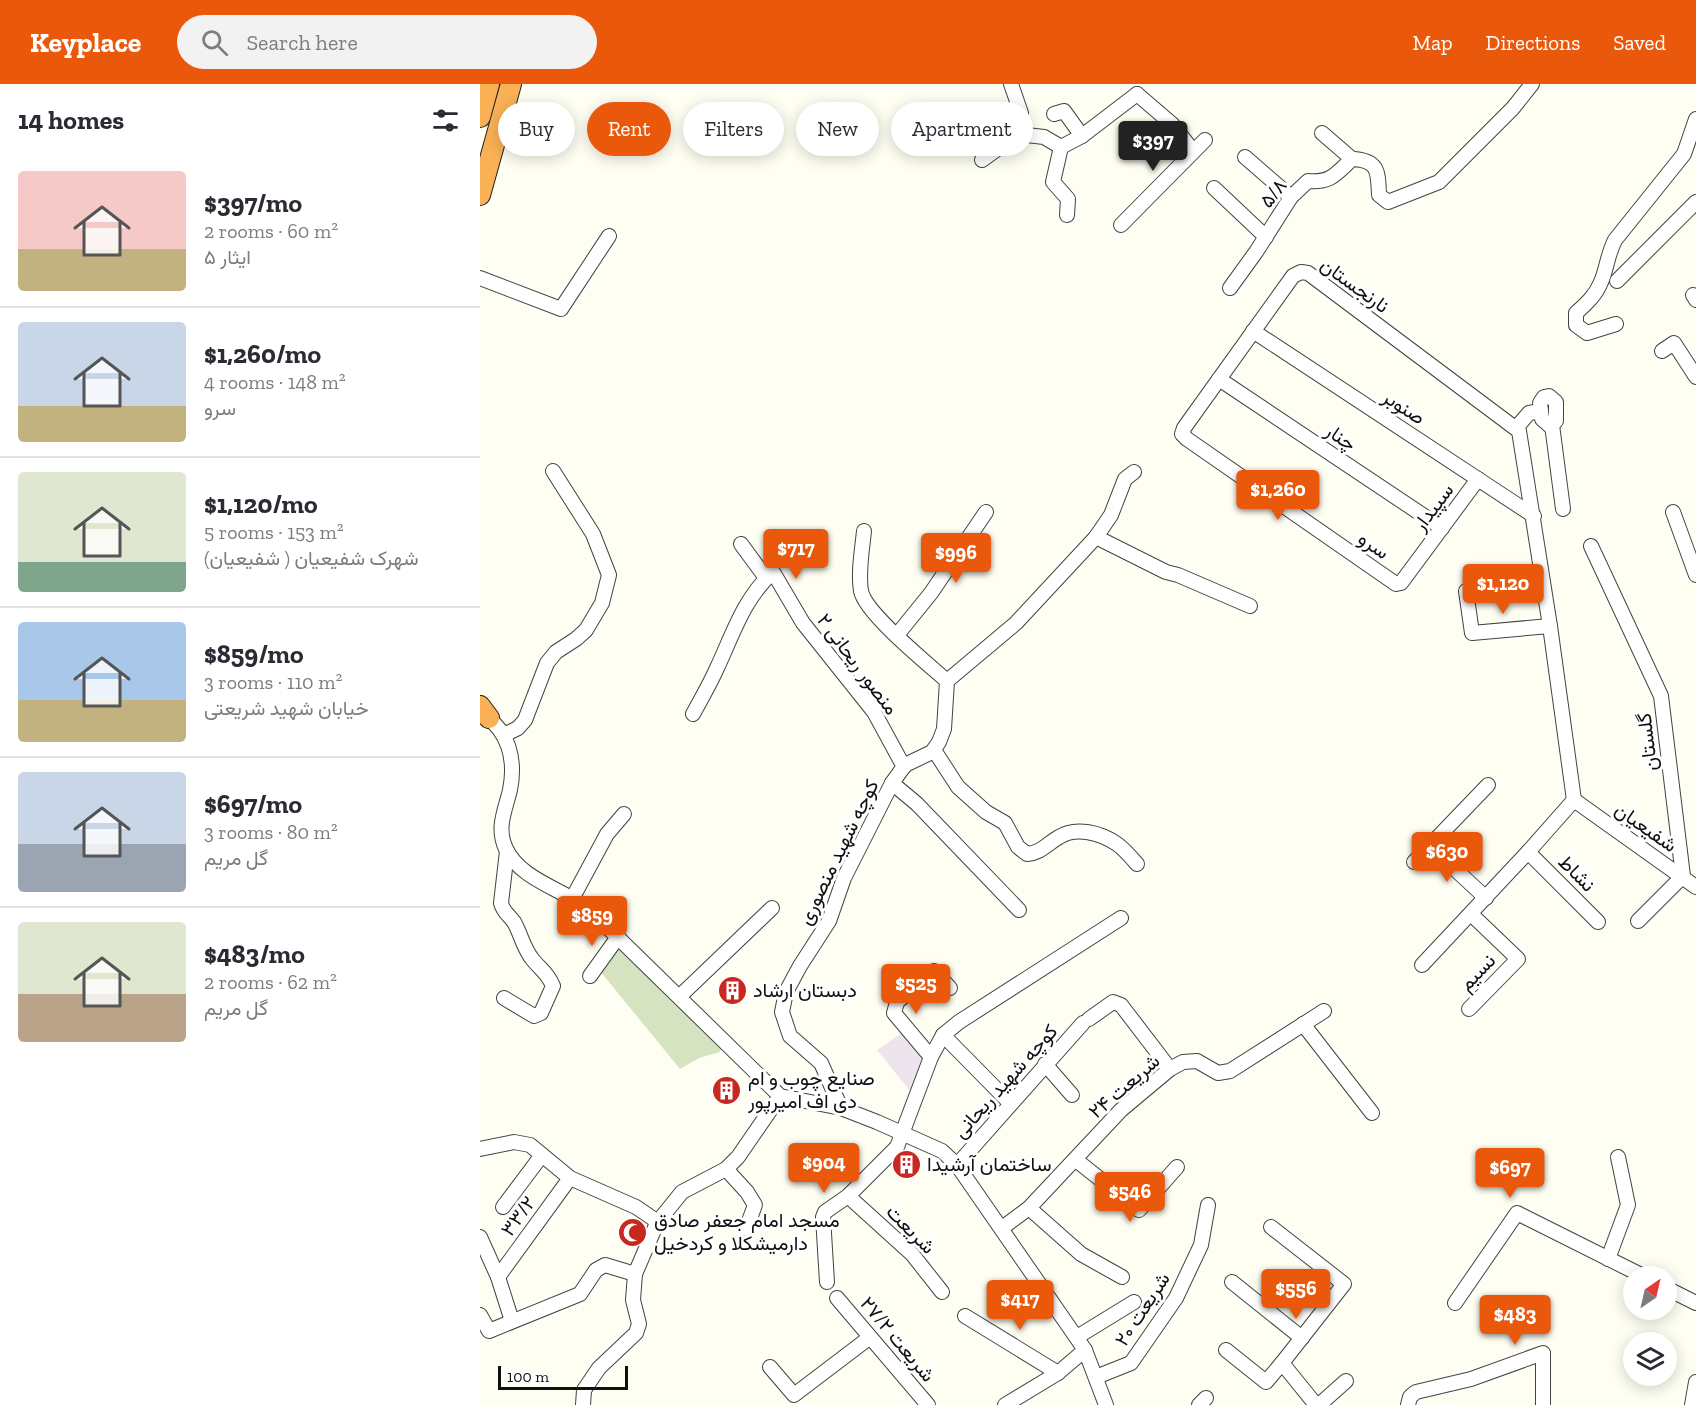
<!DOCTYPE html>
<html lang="en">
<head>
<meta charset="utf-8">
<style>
	:root { --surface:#fff; --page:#f2f2f3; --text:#2b2b33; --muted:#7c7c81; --line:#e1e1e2; --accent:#ea580c }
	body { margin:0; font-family:"Zilla Slab",Vazirmatn,serif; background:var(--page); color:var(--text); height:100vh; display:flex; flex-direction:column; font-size:22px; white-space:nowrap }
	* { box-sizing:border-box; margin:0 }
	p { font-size:20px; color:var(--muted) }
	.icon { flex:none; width:33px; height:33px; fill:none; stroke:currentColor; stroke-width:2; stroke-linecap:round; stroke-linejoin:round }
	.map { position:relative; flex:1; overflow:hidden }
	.panel { display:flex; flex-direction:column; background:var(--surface); width:480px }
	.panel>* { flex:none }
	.guide { position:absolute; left:18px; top:18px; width:570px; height:54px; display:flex; gap:12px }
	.needle { width:39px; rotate:34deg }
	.controls { position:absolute; left:1143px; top:1182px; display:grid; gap:12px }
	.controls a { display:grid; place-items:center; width:54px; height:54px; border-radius:50%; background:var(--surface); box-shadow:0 3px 15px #0003; font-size:30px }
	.scale { position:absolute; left:18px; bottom:15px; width:130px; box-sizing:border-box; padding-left:6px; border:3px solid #101010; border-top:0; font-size:16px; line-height:21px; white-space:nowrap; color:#101010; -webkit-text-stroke:4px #fff; paint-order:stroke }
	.price { position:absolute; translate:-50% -51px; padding:0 14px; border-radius:6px; background:var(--accent); color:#fff; font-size:20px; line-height:39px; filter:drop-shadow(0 2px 3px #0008) }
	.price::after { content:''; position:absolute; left:50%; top:36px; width:18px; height:14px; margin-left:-9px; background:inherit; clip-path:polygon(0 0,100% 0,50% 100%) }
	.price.active { background:#222; color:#fff }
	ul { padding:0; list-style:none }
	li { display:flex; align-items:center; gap:18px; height:150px; padding:0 18px }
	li+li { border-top:2px solid var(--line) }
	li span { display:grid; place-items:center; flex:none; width:168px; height:120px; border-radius:6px; color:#555 }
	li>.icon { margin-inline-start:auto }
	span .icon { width:72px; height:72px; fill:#fffc; stroke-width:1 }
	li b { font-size:26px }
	h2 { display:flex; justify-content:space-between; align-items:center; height:72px; padding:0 18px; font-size:26px }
	.tag { padding:0 21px; border-radius:27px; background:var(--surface); box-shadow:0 3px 15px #0003; font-size:21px; line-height:54px }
	.tag.active { background:var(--accent); color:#fff }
	header { display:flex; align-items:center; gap:36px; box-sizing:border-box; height:84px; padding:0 30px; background:var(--accent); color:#fff }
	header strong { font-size:28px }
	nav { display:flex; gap:33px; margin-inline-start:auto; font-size:21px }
	.search { width:420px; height:54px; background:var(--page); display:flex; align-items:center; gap:15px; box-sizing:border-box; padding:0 21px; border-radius:33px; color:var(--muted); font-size:22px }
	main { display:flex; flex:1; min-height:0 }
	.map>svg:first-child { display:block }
	.industrial { fill:#eee4ee }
	.cemetery { fill:#d5e3c1 }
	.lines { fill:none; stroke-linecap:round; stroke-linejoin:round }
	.minor-casing { stroke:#434343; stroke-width:16 }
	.highway-casing { stroke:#212121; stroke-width:22 }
	.minor { stroke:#fff; stroke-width:14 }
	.highway { stroke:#fab155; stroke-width:20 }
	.labels { text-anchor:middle; stroke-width:6; stroke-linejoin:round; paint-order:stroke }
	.street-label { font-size:20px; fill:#101010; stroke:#fff }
	.poi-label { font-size:20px; fill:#101010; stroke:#fff; text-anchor:start }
</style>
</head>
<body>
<header>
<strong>Keyplace</strong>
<div class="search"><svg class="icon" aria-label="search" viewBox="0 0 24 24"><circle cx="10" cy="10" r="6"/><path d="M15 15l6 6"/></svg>Search here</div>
<nav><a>Map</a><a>Directions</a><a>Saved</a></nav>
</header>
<main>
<section class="panel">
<h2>14 homes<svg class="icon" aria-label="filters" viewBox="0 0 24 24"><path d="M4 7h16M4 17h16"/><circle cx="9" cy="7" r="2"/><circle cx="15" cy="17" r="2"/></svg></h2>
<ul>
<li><span style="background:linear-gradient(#f6c9c9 65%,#c2b280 0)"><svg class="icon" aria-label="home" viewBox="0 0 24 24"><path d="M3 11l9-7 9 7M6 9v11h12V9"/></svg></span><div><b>$397/mo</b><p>2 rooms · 60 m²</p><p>ایثار ۵</p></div></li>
<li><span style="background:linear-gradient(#c9d6e8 70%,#c2b280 0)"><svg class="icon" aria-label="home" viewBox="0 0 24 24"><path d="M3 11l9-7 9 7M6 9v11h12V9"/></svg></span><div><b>$1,260/mo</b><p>4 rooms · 148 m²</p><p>سرو</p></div></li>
<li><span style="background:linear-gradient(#dfe7d0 75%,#7fa58c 0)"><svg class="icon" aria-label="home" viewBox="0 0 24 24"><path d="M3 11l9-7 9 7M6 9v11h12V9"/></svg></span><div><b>$1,120/mo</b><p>5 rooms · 153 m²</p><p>شهرک شفیعیان ( شفیعیان)</p></div></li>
<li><span style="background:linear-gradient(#a9c7e8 65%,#c2b280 0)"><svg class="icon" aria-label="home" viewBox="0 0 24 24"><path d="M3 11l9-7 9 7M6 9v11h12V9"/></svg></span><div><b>$859/mo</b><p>3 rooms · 110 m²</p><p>خیابان شهید شریعتی</p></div></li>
<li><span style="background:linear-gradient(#c9d6e8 60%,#9aa5b1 0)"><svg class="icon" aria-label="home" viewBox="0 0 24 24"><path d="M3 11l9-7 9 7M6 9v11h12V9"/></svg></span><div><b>$697/mo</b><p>3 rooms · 80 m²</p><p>گل مریم</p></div></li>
<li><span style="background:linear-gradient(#dfe7d0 60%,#b9a48a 0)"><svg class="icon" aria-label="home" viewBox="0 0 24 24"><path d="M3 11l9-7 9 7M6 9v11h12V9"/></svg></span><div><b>$483/mo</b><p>2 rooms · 62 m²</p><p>گل مریم</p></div></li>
</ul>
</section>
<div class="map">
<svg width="1216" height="1321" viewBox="0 0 1216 1321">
	<rect width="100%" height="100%" fill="#fffef2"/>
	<path class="industrial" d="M423,948L447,974L431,1008L397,966Z"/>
	<path class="cemetery" d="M141,859L242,961L240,968L219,974L200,985L120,887Z"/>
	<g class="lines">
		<defs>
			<g id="minor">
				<path d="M531,0L541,29L538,50L564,53L581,63"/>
				<path d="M657,10L692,40L713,67"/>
				<path d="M574,30L584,27L602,52"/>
				<path d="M842,49L872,75"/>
				<path d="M765,73L811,113"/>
				<path d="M502,76L538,50"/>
				<path d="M734,104L786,153"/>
				<path d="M587,131L588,115L573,98L581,63L602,52L657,10"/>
				<path d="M641,141L725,56"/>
				<path d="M0,194L81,225L129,152"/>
				<path d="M1137,197L1216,118"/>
				<path d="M750,204L776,168L811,113L828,97C851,99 856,90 872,75C899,76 898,88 899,111L908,118L959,98L1033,24L1052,0"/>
				<path d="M1213,211L1216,216"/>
				<path d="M1136,240L1107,249L1096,241V229C1106,220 1116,211 1121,198C1127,184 1127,172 1135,156L1204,70L1216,35"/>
				<path d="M773,247L1054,432"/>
				<path d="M1182,267L1194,259L1216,293"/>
				<path d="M739,295L962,444"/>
				<path d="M1069,312L1076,318V337L1070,342L1062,335L1060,319L1064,313Z"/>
				<path d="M1072,341L1083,425"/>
				<path d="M1036,344L1049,329L1061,327"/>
				<path d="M998,395L921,499L916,500L707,355L702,350L704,344L813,192L821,188L828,189L1039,347L1070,542L1094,716"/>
				<path d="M1193,428L1216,491"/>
				<path d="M384,447C382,467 378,488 381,507C385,529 448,580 467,597"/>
				<path d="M616,453L686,488L698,491L770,522"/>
				<path d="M261,460L286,494"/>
				<path d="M1111,462L1181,612L1203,792L1158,837"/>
				<path d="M986,507L992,549L1070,542"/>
				<path d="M417,551L451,509L506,428"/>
				<path d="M467,597L536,539L616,453L631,431L645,395L654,388"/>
				<path d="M2,630C29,646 36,676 30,706C25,727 16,744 26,765C39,792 72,802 96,817C105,823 113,830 121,837L300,1012L361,1024L397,1038L462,1067L477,1081L605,1266L626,1321"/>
				<path d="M213,630C221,615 230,600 237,584C253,550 264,514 293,488L323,539L394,628L424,683"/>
				<path d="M24,651L38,644L45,636L67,579L76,568L96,555L106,546L122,519L129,491L113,450L73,387"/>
				<path d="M454,666L478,703L506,728L525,739L538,763L547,770C561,769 567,760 579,753C596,742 621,749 637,760C644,765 651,773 657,780"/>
				<path d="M412,699L437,720L539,826"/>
				<path d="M1094,716L1216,803"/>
				<path d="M950,762L1006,814"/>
				<path d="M1048,768L1118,838"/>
				<path d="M934,778L1008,701"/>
				<path d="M92,815L127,750L144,730"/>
				<path d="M942,881L1048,768L1094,716"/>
				<path d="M110,892L138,853"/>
				<path d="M200,912L292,824"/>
				<path d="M24,914L54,932L61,929L73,902C67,888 62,887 53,876C43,864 41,850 34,838C29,831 23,828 21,819L27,767"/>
				<path d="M989,925L1038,875L991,830"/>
				<path d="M609,935L633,918L641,921L690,985"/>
				<path d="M823,940L892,1029"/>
				<path d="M463,951L530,1019"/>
				<path d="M451,973L414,929L417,918L454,887L470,904"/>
				<path d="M565,980L592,1011"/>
				<path d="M361,1024L341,979L310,952L302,928L306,908L320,882L349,837L364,794L412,699L425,681L452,668L459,658L464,645L467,597"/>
				<path d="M0,1065L34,1058L50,1061L90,1094L156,1123L178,1138"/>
				<path d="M596,1076L659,1126L697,1083"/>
				<path d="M477,1081L603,939"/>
				<path d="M246,1085L267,1108L275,1121L266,1145"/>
				<path d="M368,1112L432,1170L462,1208"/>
				<path d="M23,1123L62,1071"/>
				<path d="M549,1124L601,1170L642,1193"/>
				<path d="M791,1143L864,1200L802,1279L836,1321"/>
				<path d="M522,1144L549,1124L641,1026L690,985L703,978L717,977L738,989L750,987L844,927"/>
				<path d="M0,1153L18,1193L32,1237"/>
				<path d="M1128,1175L1148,1121L1138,1073"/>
				<path d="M18,1193L90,1094"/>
				<path d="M347,1198L343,1133L345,1128L368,1112L417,1063L451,973L463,951L479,938L641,834"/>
				<path d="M752,1198L822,1254"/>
				<path d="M1186,1204L1216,1219"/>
				<path d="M357,1214L448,1321"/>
				<path d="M975,1219L1037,1129L1163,1192"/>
				<path d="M0,1231L9,1247L100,1210L116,1186L125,1181L155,1190"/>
				<path d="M485,1232L578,1289"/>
				<path d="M597,1253L654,1218"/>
				<path d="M746,1266L786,1298L802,1279"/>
				<path d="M290,1283L314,1311L389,1254"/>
				<path d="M616,1293L651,1279L696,1214L721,1161L728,1121"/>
				<path d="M103,1321L104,1306L119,1284L156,1249L159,1240L153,1216L155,1190L177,1139L202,1108L246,1085L258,1073L300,1012"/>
				<path d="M525,1321L578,1289L605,1266"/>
				<path d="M719,1321L726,1314"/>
				<path d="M839,1321L866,1297"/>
				<path d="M928,1321L930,1313L936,1308L991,1295L1063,1269V1321"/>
				<path d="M1212,1321L1216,1298"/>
			</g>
			<g id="highway">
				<path d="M0,33L9,0"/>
				<path d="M0,111L31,0"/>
				<path d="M0,622L9,634"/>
			</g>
		</defs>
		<use href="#minor" class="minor-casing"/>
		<use href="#highway" class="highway-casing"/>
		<use href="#minor" class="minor"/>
		<use href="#highway" class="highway"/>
	</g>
	<defs>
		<symbol id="building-disc" viewBox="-11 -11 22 22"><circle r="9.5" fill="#c72920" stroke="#fff"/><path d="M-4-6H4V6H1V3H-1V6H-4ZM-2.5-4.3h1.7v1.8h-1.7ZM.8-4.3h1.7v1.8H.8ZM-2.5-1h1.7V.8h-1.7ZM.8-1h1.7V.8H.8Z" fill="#fff"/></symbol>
		<symbol id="mosque-disc" viewBox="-11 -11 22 22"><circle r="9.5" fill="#c72920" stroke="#fff"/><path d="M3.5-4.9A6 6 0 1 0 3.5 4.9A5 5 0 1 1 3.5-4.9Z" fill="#fff"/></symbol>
	</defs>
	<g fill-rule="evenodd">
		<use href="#building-disc" x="236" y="890" width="33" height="33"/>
		<use href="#building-disc" x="230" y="990" width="33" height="33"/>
		<use href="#building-disc" x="410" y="1064" width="33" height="33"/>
		<use href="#mosque-disc" x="136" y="1132" width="33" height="33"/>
	</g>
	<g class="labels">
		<g class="street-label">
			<text transform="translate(793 109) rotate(-52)" y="7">۵/۸</text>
			<text transform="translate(875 201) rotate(36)" y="7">نارنجستان</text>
			<text transform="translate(924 323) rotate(33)" y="7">صنوبر</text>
			<text transform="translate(861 353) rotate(34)" y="7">چنار</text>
			<text transform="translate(953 423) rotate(-53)" y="7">سپیدار</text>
			<text transform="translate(894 461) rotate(35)" y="7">سرو</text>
			<text transform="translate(378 580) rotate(53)" y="7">منصور ریحانی ۲</text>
			<text transform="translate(1167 658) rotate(-97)" y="7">گلستان</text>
			<text transform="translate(1166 743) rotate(35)" y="7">شفیعیان</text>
			<text transform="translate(358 768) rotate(-64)" y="7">کوچه شهید منصوری</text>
			<text transform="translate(1097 789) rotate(45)" y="7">نشاط</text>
			<text transform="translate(997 888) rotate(-46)" y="7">نسیم</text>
			<text transform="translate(525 997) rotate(-48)" y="7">کوچه شهید ریحانی</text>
			<text transform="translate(644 1002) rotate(-41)" y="7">شریعت ۲۴</text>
			<text transform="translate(38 1132) rotate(-54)" y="7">۳۳/۲</text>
			<text transform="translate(431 1145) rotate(45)" y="7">شریعت</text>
			<text transform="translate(662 1225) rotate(-57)" y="7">شریعت ۲۰</text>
			<text transform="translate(418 1255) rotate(50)" y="7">شریعت ۲۷/۲</text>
		</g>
		<g class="poi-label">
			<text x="273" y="913">دبستان ارشاد</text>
			<text x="268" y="1001">صنایع چوب و ام<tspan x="268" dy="23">دی اف امیرپور</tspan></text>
			<text x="447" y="1087">ساختمان آرشیدا</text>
			<text x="174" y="1143">مسجد امام جعفر صادق<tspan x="174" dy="23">دارمیشکلا و کردخیل</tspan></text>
		</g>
	</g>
</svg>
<div class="controls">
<a><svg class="needle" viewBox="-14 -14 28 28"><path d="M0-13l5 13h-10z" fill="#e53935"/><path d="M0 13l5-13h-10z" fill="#7c7c81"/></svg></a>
<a><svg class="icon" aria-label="layers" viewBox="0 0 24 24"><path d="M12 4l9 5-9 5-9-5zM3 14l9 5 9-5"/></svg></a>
</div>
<div class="scale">100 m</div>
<b class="price active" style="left:673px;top:88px">$397</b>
<b class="price" style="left:798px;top:437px">$1,260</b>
<b class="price" style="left:316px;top:496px">$717</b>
<b class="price" style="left:476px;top:500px">$996</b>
<b class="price" style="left:1023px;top:531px">$1,120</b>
<b class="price" style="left:967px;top:799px">$630</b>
<b class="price" style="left:112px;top:863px">$859</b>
<b class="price" style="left:436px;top:931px">$525</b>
<b class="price" style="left:344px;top:1110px">$904</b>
<b class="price" style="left:1030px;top:1115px">$697</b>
<b class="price" style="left:650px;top:1139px">$546</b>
<b class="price" style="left:816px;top:1236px">$556</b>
<b class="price" style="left:540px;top:1247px">$417</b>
<b class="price" style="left:1035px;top:1262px">$483</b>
<div class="guide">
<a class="tag">Buy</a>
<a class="tag active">Rent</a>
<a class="tag">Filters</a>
<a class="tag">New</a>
<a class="tag">Apartment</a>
</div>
</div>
</main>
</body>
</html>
